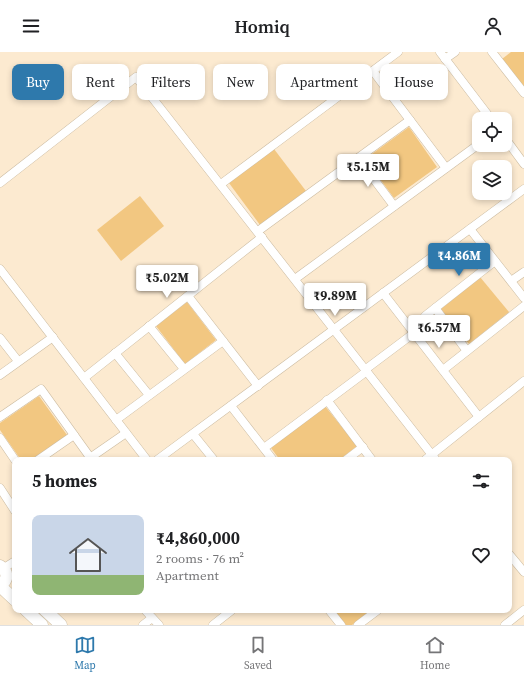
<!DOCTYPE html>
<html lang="en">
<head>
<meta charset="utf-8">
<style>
	:root { --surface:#fff; --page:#f2f2f2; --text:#202124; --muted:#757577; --line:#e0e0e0; --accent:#2e79ac }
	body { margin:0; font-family:"Source Serif 4",serif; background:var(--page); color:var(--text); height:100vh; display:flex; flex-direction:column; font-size:15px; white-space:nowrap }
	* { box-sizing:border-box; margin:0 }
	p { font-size:13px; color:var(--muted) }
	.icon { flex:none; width:22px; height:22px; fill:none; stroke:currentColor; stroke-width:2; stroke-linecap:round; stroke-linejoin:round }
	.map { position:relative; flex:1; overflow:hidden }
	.sheet { position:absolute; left:12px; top:405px; width:500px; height:156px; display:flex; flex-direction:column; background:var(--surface); border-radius:8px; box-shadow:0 2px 6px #0003 }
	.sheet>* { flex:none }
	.guide { position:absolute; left:12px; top:12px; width:500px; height:36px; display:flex; gap:8px }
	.fabs { position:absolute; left:472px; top:60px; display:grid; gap:8px }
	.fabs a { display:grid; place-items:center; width:40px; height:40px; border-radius:8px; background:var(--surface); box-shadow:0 2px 6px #0003; font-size:20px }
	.price { position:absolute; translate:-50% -34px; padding:0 9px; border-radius:4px; background:#fff; color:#222; font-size:13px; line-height:26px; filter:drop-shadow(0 1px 2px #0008) }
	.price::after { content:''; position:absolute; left:50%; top:24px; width:12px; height:9px; margin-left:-6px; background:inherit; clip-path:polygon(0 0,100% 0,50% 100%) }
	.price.current { background:var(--accent); color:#fff }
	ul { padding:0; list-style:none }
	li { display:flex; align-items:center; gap:12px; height:100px; padding:0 20px }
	li span { display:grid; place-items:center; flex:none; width:112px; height:80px; border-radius:8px; color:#555 }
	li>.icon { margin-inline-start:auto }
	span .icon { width:48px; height:48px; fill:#fffc; stroke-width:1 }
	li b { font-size:17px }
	h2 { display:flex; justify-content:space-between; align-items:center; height:48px; padding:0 20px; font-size:17px }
	.chip { padding:0 14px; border-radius:8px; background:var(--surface); box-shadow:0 2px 6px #0003; font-size:14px; line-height:36px }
	.chip.current { background:var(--accent); color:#fff }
	header { display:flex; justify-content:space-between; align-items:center; height:52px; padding:0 20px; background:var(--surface); font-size:18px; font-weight:600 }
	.menu { display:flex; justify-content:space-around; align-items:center; height:56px; border-top:1px solid var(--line); background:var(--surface); font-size:11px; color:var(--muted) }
	.menu a { display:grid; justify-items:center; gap:2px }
	.menu .current { color:var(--accent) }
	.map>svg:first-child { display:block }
	.green { fill:#f2c781 }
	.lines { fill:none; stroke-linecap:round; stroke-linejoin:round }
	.street-casing { stroke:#ccbca2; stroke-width:9 }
	.secondary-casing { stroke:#ccbca2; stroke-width:13 }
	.street { stroke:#fff; stroke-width:8 }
	.secondary { stroke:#fff; stroke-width:12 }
</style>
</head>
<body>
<header><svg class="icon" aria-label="menu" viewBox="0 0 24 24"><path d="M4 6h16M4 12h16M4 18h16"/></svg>Homiq<svg class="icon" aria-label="person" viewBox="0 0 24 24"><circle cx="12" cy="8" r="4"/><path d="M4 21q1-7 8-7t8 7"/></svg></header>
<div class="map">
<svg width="524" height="573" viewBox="0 0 524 573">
	<rect width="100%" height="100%" fill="#fcead0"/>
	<g class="green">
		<path d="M511,0H524V36L502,7Z"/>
		<path d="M409,75L437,115L394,146L365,107Z"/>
		<path d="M274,97L306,139L260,173L229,131Z"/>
		<path d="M140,144L164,174L121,209L97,178Z"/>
		<path d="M480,225L509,260L469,292L441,257Z"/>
		<path d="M187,250L216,288L185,312L156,274Z"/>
		<path d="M39,344L67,383L31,408H21L0,378V371Z"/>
		<path d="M325,354L357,394L339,408H280L271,396Z"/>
		<path d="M334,558H366L368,560L352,573H346Z"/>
	</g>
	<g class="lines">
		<defs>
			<g id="street">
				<path d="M440,0L491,67"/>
				<path d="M492,0L524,41"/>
				<path d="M445,7L455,0"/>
				<path d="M373,19L446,116"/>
				<path d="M505,86L524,112"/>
				<path d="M358,106L394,154"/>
				<path d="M0,131L136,25L436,408"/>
				<path d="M221,132L398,0"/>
				<path d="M470,177L524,246"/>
				<path d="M258,179L410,68"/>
				<path d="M0,217L147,408"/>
				<path d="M295,227L479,92"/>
				<path d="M511,229L524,220"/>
				<path d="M383,241L479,365"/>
				<path d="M188,244L258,334"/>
				<path d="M435,256L467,299"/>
				<path d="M425,264L495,209"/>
				<path d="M149,274L184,317"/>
				<path d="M0,286L18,309"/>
				<path d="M115,301L149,343"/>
				<path d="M366,317L414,281"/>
				<path d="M443,318L524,254"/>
				<path d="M0,323L53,285"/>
				<path d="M84,326L262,185"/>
				<path d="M327,348L372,408"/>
				<path d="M231,354L273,408"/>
				<path d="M0,365L41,337L92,408"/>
				<path d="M116,368L223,289"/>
				<path d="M193,382L214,408"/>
				<path d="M0,386L15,408"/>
				<path d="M264,396L367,319"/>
				<path d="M38,408L74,383"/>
				<path d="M87,408L126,381"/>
				<path d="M157,408L524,137"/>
				<path d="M346,408L363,395"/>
				<path d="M425,408L524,329"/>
				<path d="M0,436L15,459"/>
				<path d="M509,502L524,520"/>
				<path d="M4,516L15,509"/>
				<path d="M145,558L159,573"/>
				<path d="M329,558L341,573"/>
				<path d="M143,573L152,566"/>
				<path d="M213,573L232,558"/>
				<path d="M358,573L378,558"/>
				<path d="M505,573L524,558"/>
			</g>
			<g id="secondary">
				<path d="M0,514C8,519 9,528 0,533"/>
				<path d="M0,534L15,548"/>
				<path d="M26,558L42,573"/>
				<path d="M45,558L61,573"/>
			</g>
		</defs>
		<use href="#street" class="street-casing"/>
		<use href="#secondary" class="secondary-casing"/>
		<use href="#street" class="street"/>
		<use href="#secondary" class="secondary"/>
	</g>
</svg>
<div class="fabs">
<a><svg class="icon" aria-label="locate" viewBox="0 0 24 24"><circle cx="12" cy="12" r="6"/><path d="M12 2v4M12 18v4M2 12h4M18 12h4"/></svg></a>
<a><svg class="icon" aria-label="layers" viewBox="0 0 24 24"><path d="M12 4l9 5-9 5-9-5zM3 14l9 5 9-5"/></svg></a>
</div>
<b class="price" style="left:368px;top:136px">₹5.15M</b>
<b class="price current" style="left:459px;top:225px">₹4.86M</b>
<b class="price" style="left:167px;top:247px">₹5.02M</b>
<b class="price" style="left:335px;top:265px">₹9.89M</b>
<b class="price" style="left:439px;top:297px">₹6.57M</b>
<div class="guide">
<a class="chip current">Buy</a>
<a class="chip">Rent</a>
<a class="chip">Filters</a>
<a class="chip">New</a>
<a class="chip">Apartment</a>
<a class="chip">House</a>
</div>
<section class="sheet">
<h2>5 homes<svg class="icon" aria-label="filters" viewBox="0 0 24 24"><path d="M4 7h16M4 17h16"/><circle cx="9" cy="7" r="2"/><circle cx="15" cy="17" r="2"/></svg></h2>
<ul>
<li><span style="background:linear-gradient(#c9d6e8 75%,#8fb573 0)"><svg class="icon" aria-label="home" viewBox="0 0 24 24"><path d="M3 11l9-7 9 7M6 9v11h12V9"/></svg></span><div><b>₹4,860,000</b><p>2 rooms · 76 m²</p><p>Apartment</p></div><svg class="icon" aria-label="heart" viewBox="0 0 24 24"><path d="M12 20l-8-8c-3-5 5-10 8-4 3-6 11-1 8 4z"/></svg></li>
</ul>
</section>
</div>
<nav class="menu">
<a class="current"><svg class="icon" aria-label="map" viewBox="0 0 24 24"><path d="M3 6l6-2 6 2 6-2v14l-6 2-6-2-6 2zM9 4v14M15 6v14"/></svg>Map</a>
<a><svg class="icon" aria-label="saved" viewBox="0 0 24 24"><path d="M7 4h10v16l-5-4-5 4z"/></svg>Saved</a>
<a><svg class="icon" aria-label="home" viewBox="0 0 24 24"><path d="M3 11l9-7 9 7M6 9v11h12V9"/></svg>Home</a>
</nav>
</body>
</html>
